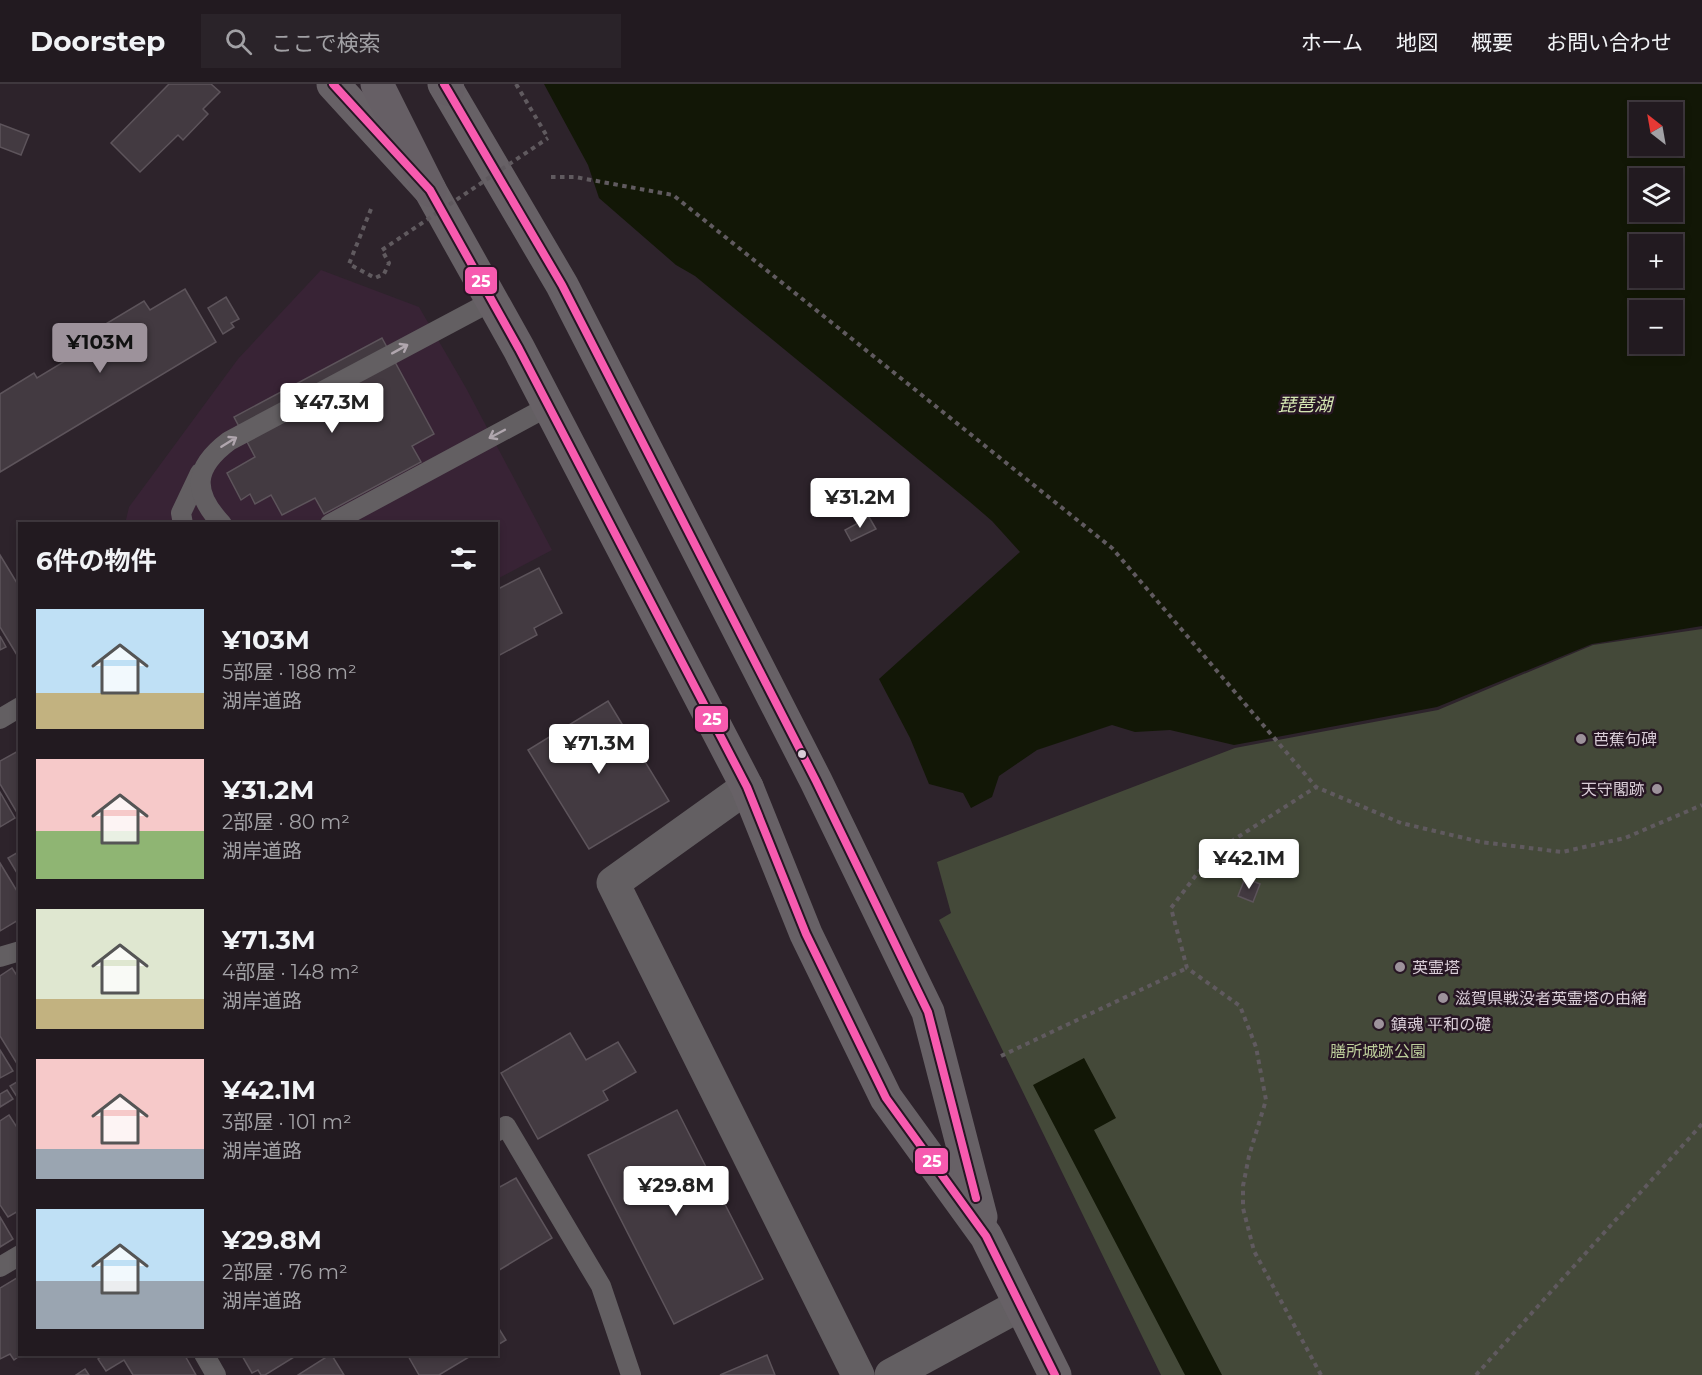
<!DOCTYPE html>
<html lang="ja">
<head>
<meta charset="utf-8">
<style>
	:root { --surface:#221a20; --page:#2a2329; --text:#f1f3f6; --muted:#a2a1a5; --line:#3f383e; --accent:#9d929b }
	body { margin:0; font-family:Montserrat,"Noto Sans JP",sans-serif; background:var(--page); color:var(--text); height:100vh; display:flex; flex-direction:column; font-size:22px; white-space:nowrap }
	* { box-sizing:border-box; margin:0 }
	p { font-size:20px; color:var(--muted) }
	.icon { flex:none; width:33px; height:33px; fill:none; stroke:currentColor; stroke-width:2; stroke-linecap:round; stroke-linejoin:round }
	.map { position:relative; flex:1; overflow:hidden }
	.details { position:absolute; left:18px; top:438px; width:480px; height:834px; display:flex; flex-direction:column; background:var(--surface); border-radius:0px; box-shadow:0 3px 9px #0003,0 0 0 2px var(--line) }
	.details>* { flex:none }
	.needle { width:39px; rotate:329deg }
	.fabs { position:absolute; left:1629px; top:18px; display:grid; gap:12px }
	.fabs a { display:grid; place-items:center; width:54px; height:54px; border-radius:0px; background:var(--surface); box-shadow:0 3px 9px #0003,0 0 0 2px var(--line); font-size:30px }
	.price { position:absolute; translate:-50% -51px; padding:0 14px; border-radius:6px; background:#fff; color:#222; font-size:20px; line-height:39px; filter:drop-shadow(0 2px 3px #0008) }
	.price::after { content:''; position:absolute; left:50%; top:36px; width:18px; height:14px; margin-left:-9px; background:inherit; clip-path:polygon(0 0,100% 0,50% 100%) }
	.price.on { background:var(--accent); color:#111 }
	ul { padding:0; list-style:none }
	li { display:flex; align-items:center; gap:18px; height:150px; padding:0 18px }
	li span { display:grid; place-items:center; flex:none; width:168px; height:120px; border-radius:0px; color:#555 }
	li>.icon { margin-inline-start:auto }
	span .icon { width:72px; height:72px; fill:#fffc; stroke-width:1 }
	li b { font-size:26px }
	h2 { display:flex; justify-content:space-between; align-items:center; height:72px; padding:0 18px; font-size:26px }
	header { display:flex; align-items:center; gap:36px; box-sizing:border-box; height:84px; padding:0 30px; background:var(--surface); border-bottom:2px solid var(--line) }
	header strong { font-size:28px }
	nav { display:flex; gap:33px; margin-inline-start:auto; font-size:21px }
	.search { width:420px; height:54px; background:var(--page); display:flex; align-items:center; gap:15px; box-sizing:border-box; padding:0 21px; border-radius:0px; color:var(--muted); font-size:22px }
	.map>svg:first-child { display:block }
	.built { fill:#382335 }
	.green { fill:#444939 }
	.water { fill:#121706; fill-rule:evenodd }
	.building { fill:#433a41; stroke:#5d545b; stroke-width:1.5 }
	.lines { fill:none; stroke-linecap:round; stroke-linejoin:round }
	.path { stroke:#605a5f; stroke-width:4; stroke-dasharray:4.5 4.5; stroke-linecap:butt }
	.service { stroke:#635f62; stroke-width:20 }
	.minor { stroke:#635f62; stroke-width:33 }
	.secondary { stroke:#676166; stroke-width:33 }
	.primary { stroke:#665f65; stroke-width:33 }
	.path-bridge { stroke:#605a5f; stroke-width:4; stroke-dasharray:4.5 4.5; stroke-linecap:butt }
	.bus-1-casing { stroke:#271624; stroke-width:12 }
	.bus-1 { stroke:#f75aaf; stroke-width:8 }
	.oneway { stroke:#b0a6ae }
	.poi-dot { fill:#9d929b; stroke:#271624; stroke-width:2 }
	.bus-dot { fill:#d9cdd7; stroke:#271624; stroke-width:2 }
	.labels { text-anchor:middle; stroke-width:5; stroke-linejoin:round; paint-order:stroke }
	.poi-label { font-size:16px; fill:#d9cdd7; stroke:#271624; text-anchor:start }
	.park-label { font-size:16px; fill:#bccd9a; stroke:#271624 }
	.water-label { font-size:18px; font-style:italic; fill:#d5e7b3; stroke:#271624 }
	.line-badge { stroke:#271624; stroke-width:2 }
	.badge-label { font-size:16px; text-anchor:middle; font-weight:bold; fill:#fff }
</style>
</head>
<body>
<header>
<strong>Doorstep</strong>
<div class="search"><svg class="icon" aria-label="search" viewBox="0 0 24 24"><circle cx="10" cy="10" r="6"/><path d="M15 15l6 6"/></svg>ここで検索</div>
<nav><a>ホーム</a><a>地図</a><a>概要</a><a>お問い合わせ</a></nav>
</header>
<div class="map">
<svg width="1702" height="1291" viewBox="0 0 1702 1291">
	<rect width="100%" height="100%" fill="#2d232b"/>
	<path class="built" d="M321,186L419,223L466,304L552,466L497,495L496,440H125L129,423L238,275Z"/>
	<path class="green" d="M1702,545V1291H1161L939,836L951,829L937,778L1235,664L1438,626L1593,561Z"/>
	<g class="water">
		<path d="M544,0H1702V542L1592,560L1437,623L1234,661L1170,646L1135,648L1112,641L1037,666L999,692L992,713L971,724L963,709L929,700L910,654L879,595L1020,468L992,437L970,418L695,192L676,181L599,114L588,81ZM1640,28H1672V62H1640ZM1640,94H1672V128H1640ZM1640,160H1672V194H1640ZM1640,226H1672V260H1640Z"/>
		<path d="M1084,974L1116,1034L1094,1046L1222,1291H1185L1033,1001Z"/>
	</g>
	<g class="building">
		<path d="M169,0H211L220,8L203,25L208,30L183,56L178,51L140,88L111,59Z"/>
		<path d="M0,40L29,51L21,71L0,63Z"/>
		<path d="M185,205L216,258L0,388V310L34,289L37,294L100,256L94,247L144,217L150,226Z"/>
		<path d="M226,213L239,235L231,239L234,243L223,250L208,224Z"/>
		<path d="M382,254L434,350L412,362L421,378L324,430L315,414L282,431L271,411L255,420L250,410L241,416L227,389L255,373L234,333Z"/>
		<path d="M869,433L876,445L851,457L845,446Z"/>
		<path d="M0,471L20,504V576L0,543Z"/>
		<path d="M539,484L562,529L534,544L537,551L496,573V506Z"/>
		<path d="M0,552L6,563L0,566Z"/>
		<path d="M608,617L669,717L589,765L528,666Z"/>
		<path d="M20,666V731L19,732L0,700V677Z"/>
		<path d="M0,708L15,734L0,743Z"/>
		<path d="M20,767V794L8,774Z"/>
		<path d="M0,779L20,812V835L0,847Z"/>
		<path d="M1245,794L1260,800L1253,818L1238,812Z"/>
		<path d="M12,884L20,896L19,983L0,952V892Z"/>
		<path d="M570,949L586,976L618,958L636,988L603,1007L608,1016L538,1055L501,989Z"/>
		<path d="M0,966L13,987L0,994Z"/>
		<path d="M20,996V1015L19,1016L10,1002Z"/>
		<path d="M7,1006L13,1015L0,1023V1010Z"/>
		<path d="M677,1026L763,1195L674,1240L588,1071Z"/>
		<path d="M9,1031L20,1048V1126L8,1133L0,1121V1037Z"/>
		<path d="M516,1094L552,1154L496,1188V1105Z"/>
		<path d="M0,1133L13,1155L0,1163Z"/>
		<path d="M20,1192V1270H22L14,1276L10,1270L0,1275V1204Z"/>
		<path d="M496,1240L506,1256L496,1262Z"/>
		<path d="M105,1270H184L196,1291H133L124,1276L106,1287L98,1275Z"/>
		<path d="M241,1270H299L265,1291H261L258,1286L252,1289Z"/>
		<path d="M331,1270L344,1291H298Z"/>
		<path d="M407,1270H474L439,1291H419Z"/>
		<path d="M767,1271L775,1291H720Z"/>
		<path d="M85,1285L89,1291H76Z"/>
	</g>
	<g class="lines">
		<g class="path">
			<path d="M516,0L548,54"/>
			<path d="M551,93H575L673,111L1112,464L1316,703"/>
			<path d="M371,125L349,180L375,194L384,190L389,179L382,166"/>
			<path d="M1001,972L1187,884"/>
			<path d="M1321,1291L1254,1167L1243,1124V1102L1249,1072L1266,1016L1256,963L1240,922L1187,884L1171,824L1213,769L1316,703L1401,739L1481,758L1562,768L1625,754L1702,721"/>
			<path d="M1476,1291L1702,1040"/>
		</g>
		<g class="service">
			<path d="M183,440L181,429L200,389"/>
			<path d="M222,440C192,408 193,384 229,357L492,217"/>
			<path d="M330,440L549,322"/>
			<path d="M0,635L20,623"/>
			<path d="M0,873L20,867"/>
			<path d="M496,1048L506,1042L601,1202L631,1291"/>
			<path d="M0,1183L20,1171"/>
			<path d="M204,1270L216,1291"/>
		</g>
		<g class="minor">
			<path d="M747,703L613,799L858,1291"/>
			<path d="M891,1291L1020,1221"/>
		</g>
		<g class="secondary">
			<path d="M333,0L430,106L519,265L747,703L806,850L886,1014L986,1152L1055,1291"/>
			<path d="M444,0L562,201L816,697L928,928L981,1133"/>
		</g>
		<g class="primary">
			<path d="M377,0L430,106"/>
			<path d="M446,0L448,5"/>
		</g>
		<path class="path-bridge" d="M382,166L548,54"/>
		<defs>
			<g id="bus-1">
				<path d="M333,0L430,106L519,265L747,703L806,850L886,1014L986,1152L1055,1291"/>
				<path d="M444,0L562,201L816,697L928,928L976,1114"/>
			</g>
		</defs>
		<use href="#bus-1" class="bus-1-casing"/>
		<use href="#bus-1" class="bus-1"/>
	</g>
	<defs><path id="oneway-shaft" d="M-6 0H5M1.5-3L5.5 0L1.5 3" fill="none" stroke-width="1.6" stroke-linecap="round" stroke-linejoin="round" transform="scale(1.5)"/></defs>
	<g class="oneway">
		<use href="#oneway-shaft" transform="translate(400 265) rotate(-29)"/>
		<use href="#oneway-shaft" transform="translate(497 350) rotate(152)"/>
		<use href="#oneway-shaft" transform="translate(229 358) rotate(-32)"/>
	</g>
	<g class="poi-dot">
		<circle cx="1581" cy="655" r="6"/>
		<circle cx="1657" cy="705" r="6"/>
		<circle cx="1400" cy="883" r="6"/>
		<circle cx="1443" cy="914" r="6"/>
		<circle cx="1379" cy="940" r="6"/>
	</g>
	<circle class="bus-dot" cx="802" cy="670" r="5"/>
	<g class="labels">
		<g class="poi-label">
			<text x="1593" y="661">芭蕉句碑</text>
			<text x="1645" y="711" text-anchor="end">天守閣跡</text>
			<text x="1412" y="889">英霊塔</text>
			<text x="1455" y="920">滋賀県戦没者英霊塔の由緒</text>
			<text x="1391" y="946">鎮魂 平和の礎</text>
		</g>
		<g class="park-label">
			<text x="1378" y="973">膳所城跡公園</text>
		</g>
		<g class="water-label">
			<text x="1305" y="327">琵琶湖</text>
		</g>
	</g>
	<g class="line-badge">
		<rect x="464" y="182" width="34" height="29" rx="6" fill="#f75aaf"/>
		<rect x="694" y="621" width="35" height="28" rx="6" fill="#f75aaf"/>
		<rect x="914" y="1063" width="35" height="28" rx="6" fill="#f75aaf"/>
	</g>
	<g class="badge-label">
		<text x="481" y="203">25</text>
		<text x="712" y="641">25</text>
		<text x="932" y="1083">25</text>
	</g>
</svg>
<div class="fabs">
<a><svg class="needle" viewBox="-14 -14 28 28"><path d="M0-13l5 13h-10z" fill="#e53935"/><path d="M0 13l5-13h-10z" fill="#a2a1a5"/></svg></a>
<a><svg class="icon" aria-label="layers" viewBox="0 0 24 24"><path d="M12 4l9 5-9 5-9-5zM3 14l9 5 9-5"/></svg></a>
<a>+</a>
<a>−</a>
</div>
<b class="price on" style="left:100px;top:290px">¥103M</b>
<b class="price" style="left:332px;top:350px">¥47.3M</b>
<b class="price" style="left:860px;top:445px">¥31.2M</b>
<b class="price" style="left:599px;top:691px">¥71.3M</b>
<b class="price" style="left:1249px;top:806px">¥42.1M</b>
<b class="price" style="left:676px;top:1133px">¥29.8M</b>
<section class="details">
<h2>6件の物件<svg class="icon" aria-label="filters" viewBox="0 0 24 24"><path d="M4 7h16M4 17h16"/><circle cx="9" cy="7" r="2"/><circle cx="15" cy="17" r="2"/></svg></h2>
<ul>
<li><span style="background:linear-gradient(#bfe0f5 70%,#c2b280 0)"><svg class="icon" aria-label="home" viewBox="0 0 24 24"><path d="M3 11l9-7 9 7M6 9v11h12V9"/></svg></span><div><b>¥103M</b><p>5部屋 · 188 m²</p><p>湖岸道路</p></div></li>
<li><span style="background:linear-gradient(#f6c9c9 60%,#8fb573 0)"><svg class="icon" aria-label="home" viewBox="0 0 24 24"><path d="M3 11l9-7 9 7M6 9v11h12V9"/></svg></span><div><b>¥31.2M</b><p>2部屋 · 80 m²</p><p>湖岸道路</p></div></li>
<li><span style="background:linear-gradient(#dfe7d0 75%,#c2b280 0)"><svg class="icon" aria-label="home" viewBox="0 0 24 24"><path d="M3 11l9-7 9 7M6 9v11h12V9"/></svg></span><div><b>¥71.3M</b><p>4部屋 · 148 m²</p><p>湖岸道路</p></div></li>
<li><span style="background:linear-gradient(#f6c9c9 75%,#9aa5b1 0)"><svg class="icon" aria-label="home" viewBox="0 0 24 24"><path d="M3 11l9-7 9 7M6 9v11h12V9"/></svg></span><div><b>¥42.1M</b><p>3部屋 · 101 m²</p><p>湖岸道路</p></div></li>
<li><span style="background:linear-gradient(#bfe0f5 60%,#9aa5b1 0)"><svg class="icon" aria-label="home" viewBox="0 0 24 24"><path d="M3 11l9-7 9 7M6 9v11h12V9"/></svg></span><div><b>¥29.8M</b><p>2部屋 · 76 m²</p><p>湖岸道路</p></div></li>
</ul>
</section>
</div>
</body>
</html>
